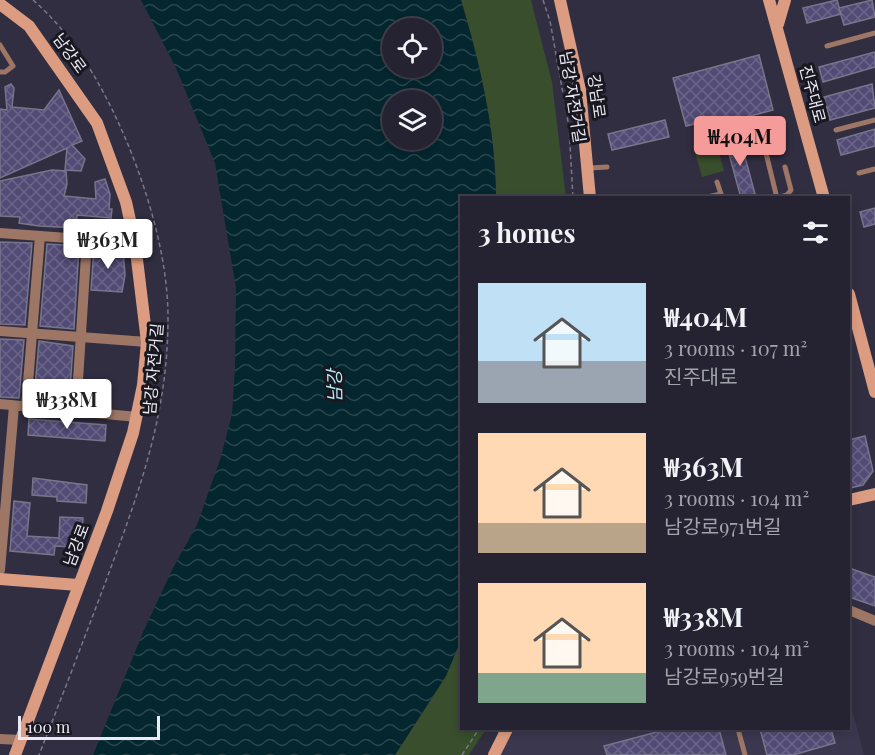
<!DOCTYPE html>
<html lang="en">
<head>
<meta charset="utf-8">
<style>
	:root { --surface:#252231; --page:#312f3d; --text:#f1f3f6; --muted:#a3a4ab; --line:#423f4d; --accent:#f59b9a }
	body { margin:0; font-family:"Playfair Display","Noto Sans KR",serif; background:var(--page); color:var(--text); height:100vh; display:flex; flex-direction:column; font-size:22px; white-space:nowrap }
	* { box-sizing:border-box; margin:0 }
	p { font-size:20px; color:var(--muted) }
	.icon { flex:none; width:33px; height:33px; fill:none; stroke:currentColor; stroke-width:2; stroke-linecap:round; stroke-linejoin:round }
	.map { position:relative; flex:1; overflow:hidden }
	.drawer { position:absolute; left:460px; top:196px; width:390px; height:534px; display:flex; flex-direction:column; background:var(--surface); border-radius:0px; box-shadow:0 3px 9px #0003,0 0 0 2px var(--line) }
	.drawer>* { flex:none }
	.buttons { position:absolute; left:382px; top:18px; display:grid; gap:12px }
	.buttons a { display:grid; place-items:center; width:60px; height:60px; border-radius:50%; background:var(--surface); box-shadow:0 3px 9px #0003,0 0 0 2px var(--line); font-size:30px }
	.scale { position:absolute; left:18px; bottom:15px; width:142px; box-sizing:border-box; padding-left:6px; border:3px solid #eae9f5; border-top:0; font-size:16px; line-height:21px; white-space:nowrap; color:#eae9f5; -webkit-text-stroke:4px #191820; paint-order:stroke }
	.price { position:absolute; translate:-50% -51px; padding:0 14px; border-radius:6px; background:#fff; color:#222; font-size:20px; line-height:39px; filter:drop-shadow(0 2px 3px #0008) }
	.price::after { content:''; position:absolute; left:50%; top:36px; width:18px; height:14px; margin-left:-9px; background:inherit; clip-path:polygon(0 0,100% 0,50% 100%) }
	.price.active { background:var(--accent); color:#111 }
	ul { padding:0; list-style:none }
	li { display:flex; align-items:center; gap:18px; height:150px; padding:0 18px }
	li span { display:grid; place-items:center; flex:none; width:168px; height:120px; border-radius:0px; color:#555 }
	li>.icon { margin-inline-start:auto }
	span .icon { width:72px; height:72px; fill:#fffc; stroke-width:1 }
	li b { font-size:26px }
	h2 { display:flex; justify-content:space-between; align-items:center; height:72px; padding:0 18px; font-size:26px }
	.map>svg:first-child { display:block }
	.built { fill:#3a374f }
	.park { fill:#384e2c }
	.water { fill:url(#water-waves); fill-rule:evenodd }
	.building { fill:url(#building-cross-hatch); stroke:#78758b; stroke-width:1.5 }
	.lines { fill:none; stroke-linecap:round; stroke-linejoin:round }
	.path { stroke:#797788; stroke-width:1.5; stroke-dasharray:4.5 3; stroke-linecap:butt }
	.lane { stroke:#9e7665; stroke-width:5 }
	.street { stroke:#9e7665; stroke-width:10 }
	.secondary { stroke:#dc9c81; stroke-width:12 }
	.labels { text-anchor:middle; stroke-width:6; stroke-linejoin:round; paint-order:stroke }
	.street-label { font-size:16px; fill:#eae9f5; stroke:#191820 }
	.water-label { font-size:18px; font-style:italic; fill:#b4eaf9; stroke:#191820 }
</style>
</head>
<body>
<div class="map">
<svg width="875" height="755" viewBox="0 0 875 755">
	<defs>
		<pattern id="water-waves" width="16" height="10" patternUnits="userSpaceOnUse" patternTransform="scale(1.5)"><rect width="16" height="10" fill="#04262e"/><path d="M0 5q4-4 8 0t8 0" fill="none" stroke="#29464d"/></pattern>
		<pattern id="building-cross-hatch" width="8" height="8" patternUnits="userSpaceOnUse" patternTransform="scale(1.5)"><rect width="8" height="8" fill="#524b75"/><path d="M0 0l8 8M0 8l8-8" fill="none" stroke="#6b6589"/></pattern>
	</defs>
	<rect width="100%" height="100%" fill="#312e41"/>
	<path class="built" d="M849,698L864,755H498L511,729H849Z"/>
	<g class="park">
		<path d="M461,0H531L552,82L566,198H496C496,131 480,64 461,0Z"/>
		<path d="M715,139L724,171L702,177L693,146Z"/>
		<path d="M462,637V729H486L469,755H395L446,676Z"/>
	</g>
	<path class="water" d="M141,0H461C480,64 496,131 496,198H462V637L446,676L395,755H93L144,630L173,568L197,525L221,457L232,414L235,369L236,288L215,163L176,68ZM393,28H432V68H393ZM393,100H432V140H393Z"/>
	<g class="building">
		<path d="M837,0L841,14L807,23L803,8Z"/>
		<path d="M872,0L875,17L844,25L839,8Z"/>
		<path d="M875,52V67L823,82L819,67Z"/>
		<path d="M759,55L773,110L701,129L699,123L686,126L673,78Z"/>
		<path d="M11,84L14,88L12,107L44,110L59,90L82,141L72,145L85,159L81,171L65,170L67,148L0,178V109L7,110L5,87Z"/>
		<path d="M872,84L875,108L830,120L824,97Z"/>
		<path d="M665,120L669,137L612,150L608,134Z"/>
		<path d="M875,129V146L841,155L837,140Z"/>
		<path d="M739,135L755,194L741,198L725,139Z"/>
		<path d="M52,170L66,171L67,184L64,196L96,199L95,182L105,179L110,194L109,209H112L111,218L77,215L76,228L39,226L19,223L20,217L0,216V181Z"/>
		<path d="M875,208V224L864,227L860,212Z"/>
		<path d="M0,242L32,243L25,325L0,324Z"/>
		<path d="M47,244L79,246L74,329L40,326Z"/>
		<path d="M94,248L123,250L125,275L122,292L91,290Z"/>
		<path d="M0,339L24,340L19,398L0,397Z"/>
		<path d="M39,341L73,346L69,403L34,399Z"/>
		<path d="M29,419L106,425L105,441L28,435Z"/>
		<path d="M865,436L873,471L863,485L850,488L849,440Z"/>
		<path d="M33,478L87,485L86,503L57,501V497L32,495Z"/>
		<path d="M14,501L30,503L27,536L59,538L60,517L83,518L82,531L77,530L75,547L55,546L54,555L10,551Z"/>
		<path d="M849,568L875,577V606L849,597Z"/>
		<path d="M668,729H719L726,755H607L604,746Z"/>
		<path d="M760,729H831L835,743L793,755H767Z"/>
	</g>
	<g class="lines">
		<g class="path">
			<path d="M33,0C77,38 107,94 129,147C150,199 168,261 168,318C168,417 138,495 104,586C83,642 61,699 39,755"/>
			<path d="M543,0L550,21L569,127L573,198"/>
			<path d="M462,755L479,729"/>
		</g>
		<g class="lane">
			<path d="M0,45L13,66L5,72H0"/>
			<path d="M827,46L875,33"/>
			<path d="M836,130L875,120"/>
			<path d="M763,141L777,198"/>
			<path d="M589,168L607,167"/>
			<path d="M859,173L875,169"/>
			<path d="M703,198L721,194L717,182"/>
			<path d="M777,198L787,195L791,190L785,167"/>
			<path d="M738,729L745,755"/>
		</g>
		<g class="street">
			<path d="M0,233L135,243"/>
			<path d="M0,331L147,342"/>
			<path d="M0,404L137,417"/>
			<path d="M26,407L40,236"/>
			<path d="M76,411L87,240"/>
			<path d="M0,570L14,406"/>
			<path d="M849,610L875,621"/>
			<path d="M0,739L21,740"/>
		</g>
		<g class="secondary">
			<path d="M560,0L580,90L590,198"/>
			<path d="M769,0L824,198"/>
			<path d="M0,4L29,26L97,123L126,202L135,243L147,342L143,385L133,433L107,511L15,755"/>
			<path d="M778,24L785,0"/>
			<path d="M849,294L875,392"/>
			<path d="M849,500L875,494"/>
			<path d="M0,579L78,585"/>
			<path d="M494,755L507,729"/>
		</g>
	</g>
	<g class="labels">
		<g class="street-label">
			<text transform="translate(70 53) rotate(54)" y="6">남강로</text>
			<text transform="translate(813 94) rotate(75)" y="6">진주대로</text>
			<text transform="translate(597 96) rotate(82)" y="6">강남로</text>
			<text transform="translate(573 97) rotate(81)" y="6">남강 자전거길</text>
			<text transform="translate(153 369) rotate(-85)" y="6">남강 자전거길</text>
			<text transform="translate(76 545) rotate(-69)" y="6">남강로</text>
		</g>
		<g class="water-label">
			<text transform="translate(335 386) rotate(-91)" y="6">남강</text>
		</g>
	</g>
</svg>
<div class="buttons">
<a><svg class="icon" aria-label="locate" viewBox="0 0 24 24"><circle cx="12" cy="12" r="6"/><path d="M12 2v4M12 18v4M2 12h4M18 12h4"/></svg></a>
<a><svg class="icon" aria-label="layers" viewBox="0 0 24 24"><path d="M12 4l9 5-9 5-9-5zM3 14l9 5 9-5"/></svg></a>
</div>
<div class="scale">100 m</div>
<b class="price active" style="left:740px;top:167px">₩404M</b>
<b class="price" style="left:108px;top:270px">₩363M</b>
<b class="price" style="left:67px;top:430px">₩338M</b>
<section class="drawer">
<h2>3 homes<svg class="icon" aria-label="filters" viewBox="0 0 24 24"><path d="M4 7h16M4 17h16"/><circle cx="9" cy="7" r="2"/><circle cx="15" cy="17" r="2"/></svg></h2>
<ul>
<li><span style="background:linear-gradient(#bfe0f5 65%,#9aa5b1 0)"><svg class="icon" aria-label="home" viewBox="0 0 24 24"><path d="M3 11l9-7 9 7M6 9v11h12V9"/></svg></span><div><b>₩404M</b><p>3 rooms · 107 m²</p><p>진주대로</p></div></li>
<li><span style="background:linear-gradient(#ffd9b3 75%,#b9a48a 0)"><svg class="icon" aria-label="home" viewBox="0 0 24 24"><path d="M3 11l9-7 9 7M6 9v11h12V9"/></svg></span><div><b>₩363M</b><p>3 rooms · 104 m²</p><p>남강로971번길</p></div></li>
<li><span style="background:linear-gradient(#ffd9b3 75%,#7fa58c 0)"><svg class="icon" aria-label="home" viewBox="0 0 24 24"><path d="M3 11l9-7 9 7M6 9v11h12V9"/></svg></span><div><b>₩338M</b><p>3 rooms · 104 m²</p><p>남강로959번길</p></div></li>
</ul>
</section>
</div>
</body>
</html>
